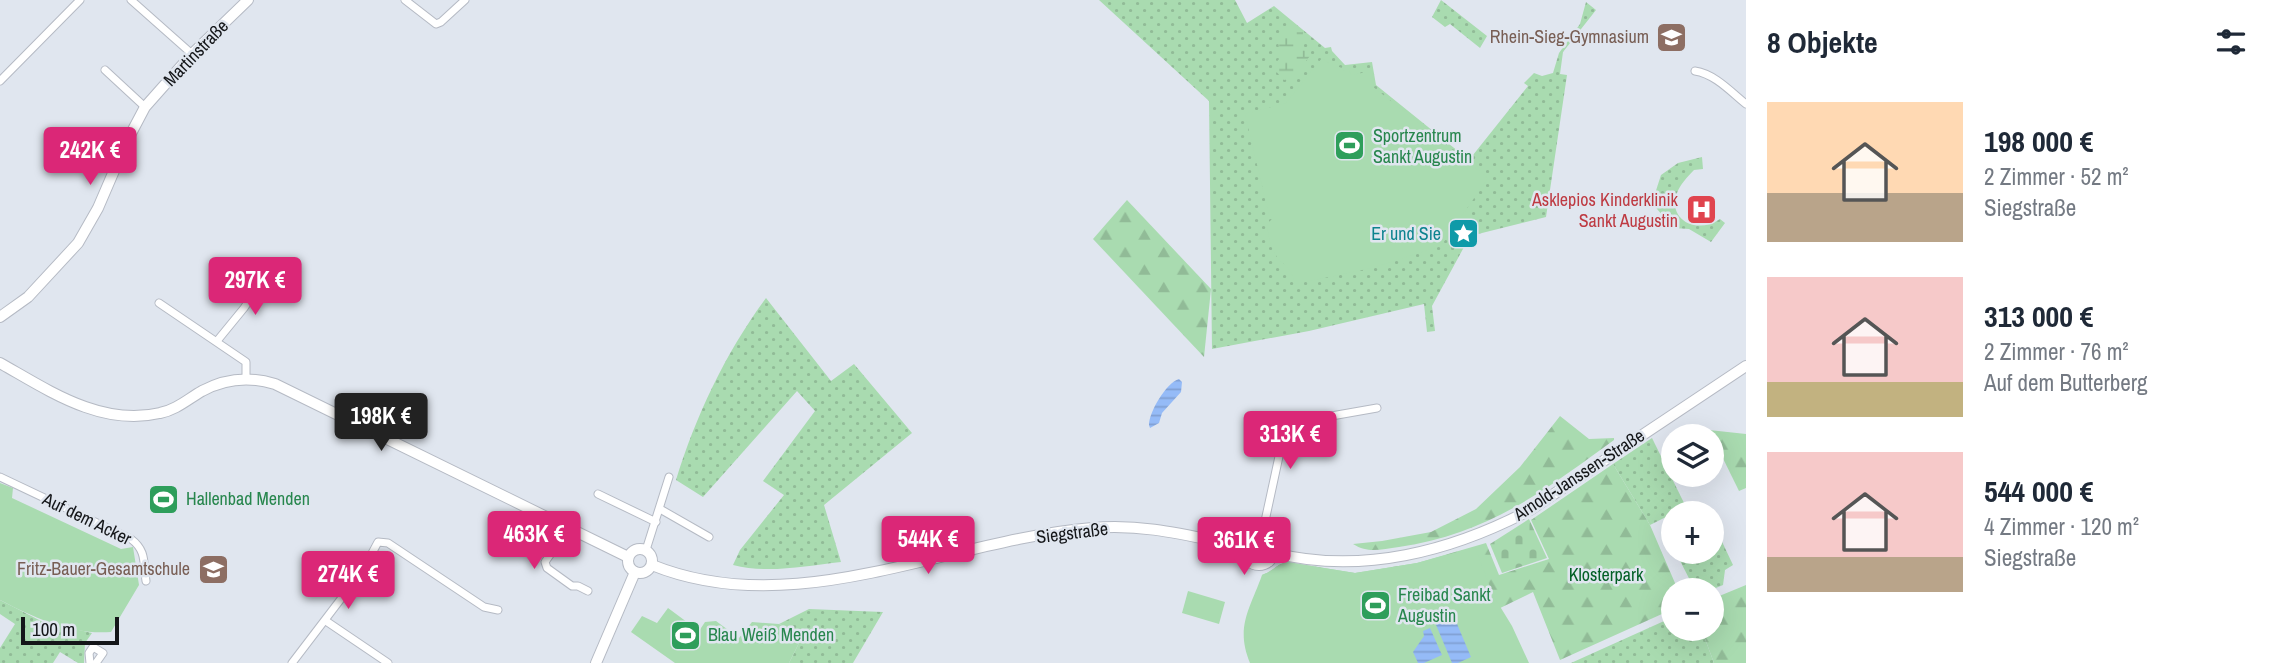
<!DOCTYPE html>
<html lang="de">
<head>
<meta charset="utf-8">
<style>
	:root { --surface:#fff; --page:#f6f6f7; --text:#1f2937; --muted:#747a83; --accent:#db2777 }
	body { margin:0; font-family:"Archivo Narrow",sans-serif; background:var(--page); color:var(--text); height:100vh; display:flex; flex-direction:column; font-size:26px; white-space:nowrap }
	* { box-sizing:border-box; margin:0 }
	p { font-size:23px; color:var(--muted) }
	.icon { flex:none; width:38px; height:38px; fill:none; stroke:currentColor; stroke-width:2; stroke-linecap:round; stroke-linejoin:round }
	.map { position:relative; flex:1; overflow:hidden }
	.sheet { display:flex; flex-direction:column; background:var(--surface); width:525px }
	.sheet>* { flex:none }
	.buttons { position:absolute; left:1661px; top:424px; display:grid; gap:14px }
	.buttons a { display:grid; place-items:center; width:63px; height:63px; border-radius:50%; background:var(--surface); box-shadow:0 7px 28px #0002; font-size:35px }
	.scale { position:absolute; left:21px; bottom:18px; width:98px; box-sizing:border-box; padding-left:7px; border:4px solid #141619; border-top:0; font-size:19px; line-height:24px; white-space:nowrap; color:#141619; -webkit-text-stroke:5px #e0e6ef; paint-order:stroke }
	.price { position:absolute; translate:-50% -60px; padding:0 16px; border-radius:7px; background:var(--accent); color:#fff; font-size:23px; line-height:46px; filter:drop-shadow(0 2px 4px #0008) }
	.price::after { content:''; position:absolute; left:50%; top:42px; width:21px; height:16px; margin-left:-10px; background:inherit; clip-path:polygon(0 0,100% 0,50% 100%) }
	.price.selected { background:#222; color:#fff }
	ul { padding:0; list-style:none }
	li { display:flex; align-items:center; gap:21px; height:175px; padding:0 21px }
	li span { display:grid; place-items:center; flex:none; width:196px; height:140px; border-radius:0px; color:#555 }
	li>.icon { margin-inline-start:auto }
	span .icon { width:84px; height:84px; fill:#fffc; stroke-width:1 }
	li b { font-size:30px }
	h2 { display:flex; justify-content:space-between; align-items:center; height:84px; padding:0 21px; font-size:30px }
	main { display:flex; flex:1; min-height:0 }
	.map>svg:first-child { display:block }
	.grass { fill:url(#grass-dots) }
	.forest { fill:url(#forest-firs) }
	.wetland { fill:url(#wetland-marsh) }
	.cemetery { fill:url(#cemetery-stones) }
	.garden { fill:#a9dbb0 }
	.water { fill:url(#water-rules) }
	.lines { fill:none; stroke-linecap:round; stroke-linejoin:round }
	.street-casing { stroke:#b5bac4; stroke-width:9 }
	.secondary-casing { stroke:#b5bac4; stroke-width:12 }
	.street { stroke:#fff; stroke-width:7 }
	.secondary { stroke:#fff; stroke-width:10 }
	.labels { text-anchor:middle; stroke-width:5; stroke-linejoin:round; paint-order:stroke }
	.education-label { font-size:18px; fill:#785e54; stroke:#e0e6ef; text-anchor:end }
	.street-label { font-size:18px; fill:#141619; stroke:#e0e6ef }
	.leisure-label { font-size:18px; fill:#27864d; stroke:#e0e6ef; text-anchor:start }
	.health-label { font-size:18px; fill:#be3a42; stroke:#e0e6ef; text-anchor:end }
	.culture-label { font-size:18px; fill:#0d838f; stroke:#e0e6ef; text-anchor:end }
	.park-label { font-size:18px; fill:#025f25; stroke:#e0e6ef }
</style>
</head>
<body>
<main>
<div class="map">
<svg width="1746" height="663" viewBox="0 0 1746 663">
	<defs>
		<pattern id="grass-dots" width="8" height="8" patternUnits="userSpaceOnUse" patternTransform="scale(1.75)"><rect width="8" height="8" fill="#a9dbb0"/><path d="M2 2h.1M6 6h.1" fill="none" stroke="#91bb97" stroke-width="1.8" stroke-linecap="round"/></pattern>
		<pattern id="forest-firs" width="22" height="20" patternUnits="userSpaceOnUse" patternTransform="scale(1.75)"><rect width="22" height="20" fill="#a9dbb0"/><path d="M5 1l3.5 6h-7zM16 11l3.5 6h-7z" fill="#91bb97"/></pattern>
		<pattern id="wetland-marsh" width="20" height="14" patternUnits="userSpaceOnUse" patternTransform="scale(1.75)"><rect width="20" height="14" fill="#a9dbb0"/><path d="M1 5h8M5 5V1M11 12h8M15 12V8" fill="none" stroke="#91bb97"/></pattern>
		<pattern id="cemetery-stones" width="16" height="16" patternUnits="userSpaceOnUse" patternTransform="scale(1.75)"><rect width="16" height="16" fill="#a9dbb0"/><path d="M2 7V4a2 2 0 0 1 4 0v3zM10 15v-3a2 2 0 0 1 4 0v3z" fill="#91bb97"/></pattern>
		<pattern id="water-rules" width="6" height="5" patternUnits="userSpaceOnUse" patternTransform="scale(1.75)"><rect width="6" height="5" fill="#95bbf7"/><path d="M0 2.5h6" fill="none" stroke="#80a0d3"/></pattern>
	</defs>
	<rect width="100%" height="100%" fill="#e0e6ef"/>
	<g class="grass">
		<path d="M1099,0H1235L1247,23L1274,6L1325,48L1331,47L1332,51L1345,65L1372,62L1376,85L1469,160L1528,86L1524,83L1534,73L1542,76L1553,73L1559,53L1580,24L1586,2L1596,10L1563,52L1560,74L1567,75L1546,217L1470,236L1432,306L1435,331L1427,332L1424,304L1309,331L1212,349L1209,101Z"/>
		<path d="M1441,0L1487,36L1480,48L1450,24L1445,27L1432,17Z"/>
		<path d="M1702,157L1703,169L1694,170C1687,177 1680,185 1677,193C1667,220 1697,235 1720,219L1725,223L1711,242L1689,229L1673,228L1652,203L1661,175L1678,163Z"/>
		<path d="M766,298L831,381L854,364L912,433L824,505L841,562C805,566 768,574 733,565L740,550L784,495L763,481L815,411L797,391L703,497L676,480C696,415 726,352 766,298Z"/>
		<path d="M1652,438L1686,507L1650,525L1613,464Z"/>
		<path d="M1716,529L1733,565L1725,570L1723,585L1711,590H1695L1675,551H1712V531Z"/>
		<path d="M0,600L41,621L92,633L85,643L84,663H78L60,652L53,663H0V648L15,624L0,614Z"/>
		<path d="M809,609L883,612L853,663H789L804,633L779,624Z"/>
		<path d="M1673,617V628H1701L1714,663H1571Z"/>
	</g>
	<g class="forest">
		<path d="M1127,200L1211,289L1204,357L1093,239Z"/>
		<path d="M1560,416L1589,439L1614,438V440C1544,491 1488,534 1399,547C1381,549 1369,554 1353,544L1382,541L1431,532L1476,509L1520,467Z"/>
		<path d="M1709,430L1746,434V488L1739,491Z"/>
		<path d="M1613,464L1650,525L1678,590H1673V609L1560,660L1533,592L1494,611L1411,579L1262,575C1272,572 1277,564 1287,562L1355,573L1417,563L1486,543L1499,575L1549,559L1531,520Z"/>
		<path d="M1746,585V663H1714L1701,628H1712V599Z"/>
	</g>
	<path class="wetland" d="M1286,29H1300L1303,32L1302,45L1310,56L1292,78L1284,80L1272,67L1280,58L1278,39Z"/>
	<path class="cemetery" d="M1529,519L1547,558L1502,573L1490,544Z"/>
	<g class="garden">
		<path d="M1322,58L1330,64L1342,68L1343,71L1349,70L1351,75L1367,72L1370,74L1372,86L1488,178L1441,246L1372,268L1295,284C1291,264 1282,267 1274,252C1269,243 1268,233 1267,224L1272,219L1269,215L1245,114L1286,103Z"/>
		<path d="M0,483L13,488L12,498L121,549L133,547L139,585L111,632C71,635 35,618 0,600Z"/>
		<path d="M1475,547L1493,595L1512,626L1529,663H1250C1235,627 1250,609 1262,575C1272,572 1277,564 1287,562L1355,573L1417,563Z"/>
		<path d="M1188,591L1225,602L1219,624L1182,613Z"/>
		<path d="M668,608L699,631L705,622L716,621L739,638L752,622L779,624L804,633L789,663H675L631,632L642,616L657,623Z"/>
	</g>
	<g class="water">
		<path d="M1179,379L1182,382L1181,392L1162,413L1159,423L1150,428L1149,425C1149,412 1166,383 1179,379Z"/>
		<path d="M1452,612L1471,657L1458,663H1452L1434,620Z"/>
		<path d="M1430,628L1442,655L1424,663H1418L1413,652L1424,636L1423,631Z"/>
	</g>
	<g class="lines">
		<defs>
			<g id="street">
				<path d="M131,0L192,54"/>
				<path d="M405,0L436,24L441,22L465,0"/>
				<path d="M105,70L145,107"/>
				<path d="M1695,71C1715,74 1731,92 1746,104"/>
				<path d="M0,81L80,0"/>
				<path d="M159,303L246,362V379"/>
				<path d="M217,341L244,308L267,274"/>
				<path d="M0,477L131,539C147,551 143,563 146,581"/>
				<path d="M598,494L656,522"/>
				<path d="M660,509L709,537"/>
				<path d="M569,528L545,562L547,568L572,586H578L588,591"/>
				<path d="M1262,535L1286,424L1377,408"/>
				<path d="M646,550L669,477"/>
				<path d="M326,621L388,663"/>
				<path d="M90,663L89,653L93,647L103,653L96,663"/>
				<path d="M292,663L363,570L378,542L388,543L484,607L498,610"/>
			</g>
			<g id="secondary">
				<path d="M0,317L28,297L78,243L98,208L126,143L145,107L192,54L248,0"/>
				<path d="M0,363C48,390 101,427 160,413C176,410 188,399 202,391C226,378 249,376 275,384L628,557"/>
				<circle cx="1259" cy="550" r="15"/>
				<circle cx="640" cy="561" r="12"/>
				<path d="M1274,553C1362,575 1452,551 1530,510L1746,366"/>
				<path d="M652,565C795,623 947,540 1092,528C1146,523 1193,537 1245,547"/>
				<path d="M596,663L635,572"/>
			</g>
		</defs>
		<use href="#street" class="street-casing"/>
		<use href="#secondary" class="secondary-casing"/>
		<use href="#street" class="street"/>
		<use href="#secondary" class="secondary"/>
	</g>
	<defs>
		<symbol id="school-square" viewBox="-11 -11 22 22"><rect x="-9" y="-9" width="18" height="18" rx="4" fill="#8d6e63" stroke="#e0e6ef"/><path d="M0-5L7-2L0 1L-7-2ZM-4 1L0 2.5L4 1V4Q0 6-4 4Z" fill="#fff"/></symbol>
		<symbol id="stadium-square" viewBox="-11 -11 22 22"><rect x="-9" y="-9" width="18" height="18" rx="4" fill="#2e9e5b" stroke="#e0e6ef"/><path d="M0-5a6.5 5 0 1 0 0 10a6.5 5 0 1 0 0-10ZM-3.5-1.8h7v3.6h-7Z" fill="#fff"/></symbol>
		<symbol id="hospital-square" viewBox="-11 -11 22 22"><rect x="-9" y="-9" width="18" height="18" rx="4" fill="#e0444e" stroke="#e0e6ef"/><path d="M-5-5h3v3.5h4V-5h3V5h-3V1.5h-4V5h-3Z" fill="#fff"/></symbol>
		<symbol id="sight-square" viewBox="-11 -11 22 22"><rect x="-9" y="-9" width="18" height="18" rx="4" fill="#0f9aa8" stroke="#e0e6ef"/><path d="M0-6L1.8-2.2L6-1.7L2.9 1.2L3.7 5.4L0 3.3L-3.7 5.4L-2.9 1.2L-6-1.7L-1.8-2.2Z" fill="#fff"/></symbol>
	</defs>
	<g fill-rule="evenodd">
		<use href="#school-square" x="1654" y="20" width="35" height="35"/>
		<use href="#stadium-square" x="1332" y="128" width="35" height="35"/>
		<use href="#hospital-square" x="1684" y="192" width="35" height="35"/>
		<use href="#sight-square" x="1446" y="216" width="35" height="35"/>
		<use href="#stadium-square" x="146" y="482" width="35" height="35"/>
		<use href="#school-square" x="196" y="552" width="35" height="35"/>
		<use href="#stadium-square" x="1358" y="588" width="35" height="35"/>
		<use href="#stadium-square" x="668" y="618" width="35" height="35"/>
	</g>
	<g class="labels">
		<g class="education-label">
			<text x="1649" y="43">Rhein-Sieg-Gymnasium</text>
			<text x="190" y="575">Fritz-Bauer-Gesamtschule</text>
		</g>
		<g class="street-label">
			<text transform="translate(196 53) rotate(-46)" y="6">Martinstraße</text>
			<text transform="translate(1579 475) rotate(-33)" y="6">Arnold-Janssen-Straße</text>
			<text transform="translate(87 519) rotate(26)" y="6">Auf dem Acker</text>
			<text transform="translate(1072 533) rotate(-7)" y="6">Siegstraße</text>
		</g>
		<g class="leisure-label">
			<text x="1373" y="142">Sportzentrum<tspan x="1373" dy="21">Sankt Augustin</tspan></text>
			<text x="186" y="505">Hallenbad Menden</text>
			<text x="1398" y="601">Freibad Sankt<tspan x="1398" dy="21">Augustin</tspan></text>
			<text x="708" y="641">Blau Weiß Menden</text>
		</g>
		<g class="health-label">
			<text x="1678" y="206">Asklepios Kinderklinik<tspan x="1678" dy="21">Sankt Augustin</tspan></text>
		</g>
		<g class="culture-label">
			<text x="1441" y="240">Er und Sie</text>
		</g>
		<g class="park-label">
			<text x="1606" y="581">Klosterpark</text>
		</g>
	</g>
</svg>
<div class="buttons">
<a><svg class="icon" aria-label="layers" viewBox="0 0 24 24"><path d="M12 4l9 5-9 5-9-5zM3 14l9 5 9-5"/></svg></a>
<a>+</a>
<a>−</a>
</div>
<div class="scale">100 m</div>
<b class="price" style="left:90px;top:187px">242K €</b>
<b class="price" style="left:255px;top:317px">297K €</b>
<b class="price selected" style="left:381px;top:453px">198K €</b>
<b class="price" style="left:1290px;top:471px">313K €</b>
<b class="price" style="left:534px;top:571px">463K €</b>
<b class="price" style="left:928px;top:576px">544K €</b>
<b class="price" style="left:1244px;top:577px">361K €</b>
<b class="price" style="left:348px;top:611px">274K €</b>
</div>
<section class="sheet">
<h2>8 Objekte<svg class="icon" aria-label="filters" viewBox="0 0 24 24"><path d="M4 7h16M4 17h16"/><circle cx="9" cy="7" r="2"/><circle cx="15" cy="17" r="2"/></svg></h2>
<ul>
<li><span style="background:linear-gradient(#ffd9b3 65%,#b9a48a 0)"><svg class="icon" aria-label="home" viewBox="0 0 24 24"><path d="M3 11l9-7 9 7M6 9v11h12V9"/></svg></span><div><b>198 000 €</b><p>2 Zimmer · 52 m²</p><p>Siegstraße</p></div></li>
<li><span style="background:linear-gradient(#f6c9c9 75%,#c2b280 0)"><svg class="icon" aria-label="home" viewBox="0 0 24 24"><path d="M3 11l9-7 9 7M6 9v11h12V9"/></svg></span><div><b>313 000 €</b><p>2 Zimmer · 76 m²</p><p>Auf dem Butterberg</p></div></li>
<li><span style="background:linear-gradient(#f6c9c9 75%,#b9a48a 0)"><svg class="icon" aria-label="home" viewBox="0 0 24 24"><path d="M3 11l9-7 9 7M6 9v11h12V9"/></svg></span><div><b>544 000 €</b><p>4 Zimmer · 120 m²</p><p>Siegstraße</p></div></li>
</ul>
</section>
</main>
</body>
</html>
